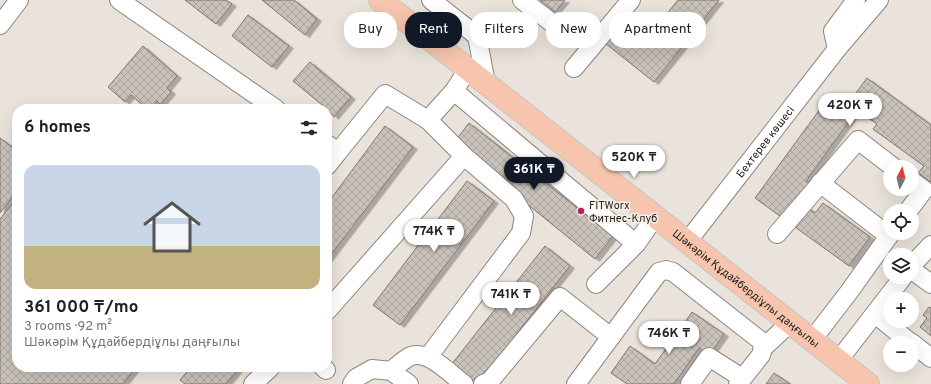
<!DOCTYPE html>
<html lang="en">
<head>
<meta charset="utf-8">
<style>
	:root { --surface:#fff; --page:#f2f2f2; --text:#202124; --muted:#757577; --line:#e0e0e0; --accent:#111827 }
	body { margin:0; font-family:Overpass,sans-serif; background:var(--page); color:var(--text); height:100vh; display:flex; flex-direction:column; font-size:15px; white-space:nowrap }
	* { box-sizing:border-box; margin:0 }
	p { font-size:13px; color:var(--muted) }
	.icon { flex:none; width:22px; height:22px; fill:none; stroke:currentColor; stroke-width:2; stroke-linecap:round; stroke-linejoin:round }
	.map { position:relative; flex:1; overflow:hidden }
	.panel { position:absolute; left:12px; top:104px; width:320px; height:268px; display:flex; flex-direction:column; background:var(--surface); border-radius:16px; box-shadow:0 4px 16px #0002 }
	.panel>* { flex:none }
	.top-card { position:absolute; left:344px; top:12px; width:380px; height:36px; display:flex; gap:8px }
	.needle { width:26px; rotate:7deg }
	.controls { position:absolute; left:883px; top:160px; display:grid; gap:8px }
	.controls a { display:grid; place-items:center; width:36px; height:36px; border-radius:50%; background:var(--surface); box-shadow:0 4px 16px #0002; font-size:20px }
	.price { position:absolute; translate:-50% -34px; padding:0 9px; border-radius:14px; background:#fff; color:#222; font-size:13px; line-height:26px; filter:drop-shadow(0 1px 2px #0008) }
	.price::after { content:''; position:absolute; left:50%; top:24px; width:12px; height:9px; margin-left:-6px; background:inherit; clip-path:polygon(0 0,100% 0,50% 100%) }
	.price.active { background:var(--accent); color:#fff }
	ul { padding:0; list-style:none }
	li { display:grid; align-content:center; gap:8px; height:212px; padding:0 12px }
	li+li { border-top:1px solid var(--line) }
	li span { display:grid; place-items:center; height:124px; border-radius:12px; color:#555 }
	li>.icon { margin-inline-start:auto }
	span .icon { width:72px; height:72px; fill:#fffc; stroke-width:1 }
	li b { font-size:17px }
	h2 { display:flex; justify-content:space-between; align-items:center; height:48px; padding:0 12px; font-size:17px }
	.chip { padding:0 14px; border-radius:16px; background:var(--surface); box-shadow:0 4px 16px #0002; font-size:14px; line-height:36px }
	.chip.active { background:var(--accent); color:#fff }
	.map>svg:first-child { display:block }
	.building { fill:url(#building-cross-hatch); stroke:#7d766f; filter:url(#shadow) }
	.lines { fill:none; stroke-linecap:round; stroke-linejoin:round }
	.minor-casing { stroke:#8b857d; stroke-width:20 }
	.major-casing { stroke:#c5c4c4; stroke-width:24 }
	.minor { stroke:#fff; stroke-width:18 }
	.major { stroke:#f7c5ae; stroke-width:22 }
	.poi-dot { fill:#b42557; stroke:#f7f0e8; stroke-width:1.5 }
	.labels { text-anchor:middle; stroke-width:3; stroke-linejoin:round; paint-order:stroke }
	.street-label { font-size:11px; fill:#201e1b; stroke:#f7f0e8 }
	.poi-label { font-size:11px; fill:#201e1b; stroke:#f7f0e8; text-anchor:start }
</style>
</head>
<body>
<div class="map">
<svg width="931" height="384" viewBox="0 0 931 384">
	<defs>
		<pattern id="building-cross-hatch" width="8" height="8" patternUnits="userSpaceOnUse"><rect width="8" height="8" fill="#c9c2ba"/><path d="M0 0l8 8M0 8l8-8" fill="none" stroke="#aca69f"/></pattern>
		<filter id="shadow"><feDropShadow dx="4.5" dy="2.5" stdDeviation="0" flood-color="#0004"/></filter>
	</defs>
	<rect width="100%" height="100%" fill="#eae3db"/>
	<g class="building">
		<path d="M185,0H226L232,4L216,24Z"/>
		<path d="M262,0H294L317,19L305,35Z"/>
		<path d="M540,0H565L555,12Z"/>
		<path d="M678,0H719L654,82L605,43L626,17L649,36Z"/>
		<path d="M248,15L289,46L272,67L232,36Z"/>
		<path d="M143,46L177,76L167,88L171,92L160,105L157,101L150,109H147L131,95L125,102L108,87Z"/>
		<path d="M310,62L351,97L334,117L327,109L293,81Z"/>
		<path d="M867,78L931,125V182L918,173L924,166L873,129L877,124L857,110L806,181L813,186L801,203L815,213L823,203L870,237L849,266L755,198L826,101L842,112Z"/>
		<path d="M469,123L613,236L595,259L453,144Z"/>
		<path d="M385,126L413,147L327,260V204Z"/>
		<path d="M0,138L17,151V191L0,213Z"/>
		<path d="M467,181L494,201L400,325L373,305Z"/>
		<path d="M13,203L17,206V367H136L123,384H0V219Z"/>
		<path d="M545,246L570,266L477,384H475L451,365Z"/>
		<path d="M929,307L931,308V336L920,327L927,318L923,315Z"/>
		<path d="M692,312L724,334L709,356L699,348L674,384H627L611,373L630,346L655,364Z"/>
		<path d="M191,367H240L226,384H185L180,380Z"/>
		<path d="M774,373L790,384H766Z"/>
	</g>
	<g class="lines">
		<defs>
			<g id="minor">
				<path d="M119,0L276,109"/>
				<path d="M431,0L477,36L486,83"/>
				<path d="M522,0L564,32"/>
				<path d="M0,25L19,0"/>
				<path d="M837,49L879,0"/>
				<path d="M574,68L631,0"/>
				<path d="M454,91L636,244L655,217"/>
				<path d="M428,120L464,156L514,199L524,216L521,233L428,357"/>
				<path d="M327,144L338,152L385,94L428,120L454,91L468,69"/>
				<path d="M327,166L338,152"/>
				<path d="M820,183L889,236"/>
				<path d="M908,211L924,190L912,181"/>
				<path d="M777,234L858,140L893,167"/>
				<path id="s1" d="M687,242L837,49L833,31L856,0"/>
				<path d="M912,265L931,245"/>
				<path d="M912,270L931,284"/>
				<path d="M596,284L636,244"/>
				<path d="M327,311L464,156"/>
				<path d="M875,314L911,343"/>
				<path d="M812,340L849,292L891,233"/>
				<path d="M912,343L931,358"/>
				<path d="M763,348L790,323"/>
				<path d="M838,361L903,277"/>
				<path d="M323,367L326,370"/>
				<path d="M391,371C397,366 404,359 411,356C429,350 450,374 464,384"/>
				<path d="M253,384L271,367"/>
				<path d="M352,384L356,378L372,369L391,371L409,384"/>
				<path d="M483,384L490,381L560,297L611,337"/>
				<path d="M576,384L659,272L666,270L673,272L761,341L763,348L761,355L738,384"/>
				<path d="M690,384L709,357L742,378"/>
			</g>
			<g id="major">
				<path id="s2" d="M380,0L868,384"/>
			</g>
		</defs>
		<use href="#minor" class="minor-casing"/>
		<use href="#major" class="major-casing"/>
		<use href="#minor" class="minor"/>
		<use href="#major" class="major"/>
	</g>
	<circle class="poi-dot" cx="581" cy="211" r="4"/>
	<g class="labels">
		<g class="street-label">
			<text dy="4" stroke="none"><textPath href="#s1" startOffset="127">Бехтерев көшесі</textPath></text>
			<text dy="4" stroke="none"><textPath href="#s2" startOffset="466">Шәкәрім Құдайбердіұлы даңғылы</textPath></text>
		</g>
		<g class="poi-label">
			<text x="589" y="209">FITWorx<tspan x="589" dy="13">Фитнес-Клуб</tspan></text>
		</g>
	</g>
</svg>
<div class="controls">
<a><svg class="needle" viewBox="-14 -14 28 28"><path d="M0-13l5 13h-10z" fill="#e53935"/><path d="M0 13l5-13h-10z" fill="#757577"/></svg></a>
<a><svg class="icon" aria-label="locate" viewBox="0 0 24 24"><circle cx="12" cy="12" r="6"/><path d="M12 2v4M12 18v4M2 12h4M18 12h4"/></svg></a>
<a><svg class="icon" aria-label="layers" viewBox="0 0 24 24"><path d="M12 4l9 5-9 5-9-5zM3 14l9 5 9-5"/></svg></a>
<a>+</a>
<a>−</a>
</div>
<b class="price" style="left:850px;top:127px">420K ₸</b>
<b class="price" style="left:634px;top:179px">520K ₸</b>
<b class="price active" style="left:534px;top:191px">361K ₸</b>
<b class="price" style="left:434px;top:253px">774K ₸</b>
<b class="price" style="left:511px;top:316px">741K ₸</b>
<b class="price" style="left:669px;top:355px">746K ₸</b>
<div class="top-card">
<a class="chip">Buy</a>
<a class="chip active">Rent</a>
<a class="chip">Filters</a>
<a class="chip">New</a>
<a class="chip">Apartment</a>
</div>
<section class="panel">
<h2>6 homes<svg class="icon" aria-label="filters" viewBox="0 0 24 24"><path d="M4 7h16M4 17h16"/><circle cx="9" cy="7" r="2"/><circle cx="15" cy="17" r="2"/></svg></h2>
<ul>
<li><span style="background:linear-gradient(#c9d6e8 65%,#c2b280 0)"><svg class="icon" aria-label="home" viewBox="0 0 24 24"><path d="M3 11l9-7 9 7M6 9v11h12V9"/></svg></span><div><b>361 000 ₸/mo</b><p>3 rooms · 92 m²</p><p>Шәкәрім Құдайбердіұлы даңғылы</p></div></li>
</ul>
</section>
</div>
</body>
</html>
